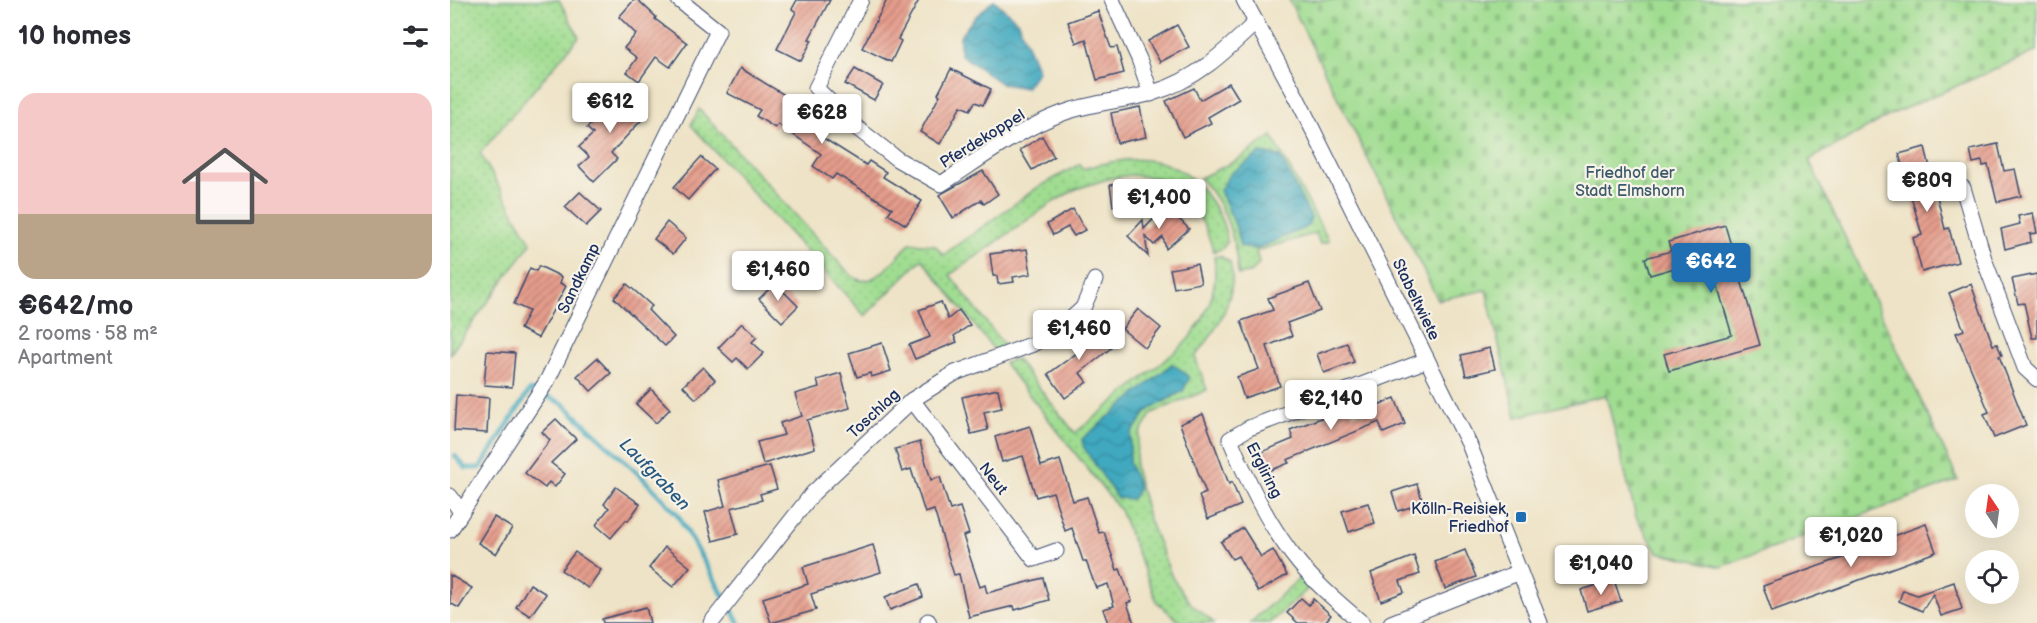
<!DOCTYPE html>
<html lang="en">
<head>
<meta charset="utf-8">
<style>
	:root { --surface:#fff; --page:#f2f2f3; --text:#2b2b33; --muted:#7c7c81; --line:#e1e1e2; --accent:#1f6fb2 }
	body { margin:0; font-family:"Balsamiq Sans",sans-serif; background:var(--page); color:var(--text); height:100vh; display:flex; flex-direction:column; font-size:22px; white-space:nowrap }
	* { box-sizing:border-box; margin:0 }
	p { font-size:20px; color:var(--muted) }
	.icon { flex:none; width:33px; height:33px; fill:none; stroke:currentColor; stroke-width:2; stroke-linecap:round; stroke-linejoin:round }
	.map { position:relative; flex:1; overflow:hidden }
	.side { display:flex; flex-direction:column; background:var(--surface); width:450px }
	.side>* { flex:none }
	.needle { width:39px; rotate:347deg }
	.fabs { position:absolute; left:1515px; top:484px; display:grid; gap:12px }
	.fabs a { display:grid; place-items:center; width:54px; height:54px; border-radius:50%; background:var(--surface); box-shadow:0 6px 24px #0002; font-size:30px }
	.price { position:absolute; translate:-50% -51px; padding:0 14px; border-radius:6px; background:#fff; color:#222; font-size:20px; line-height:39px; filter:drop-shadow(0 2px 3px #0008) }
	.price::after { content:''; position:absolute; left:50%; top:36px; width:18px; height:14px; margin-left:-9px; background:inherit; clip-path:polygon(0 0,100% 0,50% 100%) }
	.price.selected { background:var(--accent); color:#fff }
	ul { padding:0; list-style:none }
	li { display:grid; align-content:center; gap:12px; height:318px; padding:0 18px }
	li+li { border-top:2px solid var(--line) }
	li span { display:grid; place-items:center; height:186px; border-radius:18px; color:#555 }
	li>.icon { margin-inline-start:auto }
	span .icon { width:108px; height:108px; fill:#fffc; stroke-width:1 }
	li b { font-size:26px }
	h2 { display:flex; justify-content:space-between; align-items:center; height:72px; padding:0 18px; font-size:26px }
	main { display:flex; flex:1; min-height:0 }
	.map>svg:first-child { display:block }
	.grass { fill:url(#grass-dots); stroke:#5e8678; stroke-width:1.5; fill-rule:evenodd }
	.cemetery { fill:url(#cemetery-stones); stroke:#5e8678; stroke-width:1.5 }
	.water { fill:url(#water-waves); stroke:#2d6c8e; stroke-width:1.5 }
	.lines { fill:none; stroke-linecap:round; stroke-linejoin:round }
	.stream { stroke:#3fa9bf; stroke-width:5 }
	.building { fill:url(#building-hatch) }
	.street-casing { stroke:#3b4a6e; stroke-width:17 }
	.street { stroke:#fff; stroke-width:15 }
	.poi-dot { fill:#1f6fb2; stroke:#f7f3e8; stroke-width:2 }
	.labels { text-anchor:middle; stroke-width:4.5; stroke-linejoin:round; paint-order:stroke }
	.street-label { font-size:16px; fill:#1b2f5e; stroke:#f7f3e8 }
	.park-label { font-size:16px; fill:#3c5a6b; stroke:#f7f3e8 }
	.poi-label { font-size:16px; fill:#1b2f5e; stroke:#f7f3e8; text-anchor:end }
	.water-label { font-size:18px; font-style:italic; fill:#285a80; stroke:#f7f3e8 }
</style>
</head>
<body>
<main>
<section class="side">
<h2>10 homes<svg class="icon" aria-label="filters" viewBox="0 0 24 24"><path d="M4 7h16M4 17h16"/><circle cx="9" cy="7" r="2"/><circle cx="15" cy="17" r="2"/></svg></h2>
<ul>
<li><span style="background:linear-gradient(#f6c9c9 65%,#b9a48a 0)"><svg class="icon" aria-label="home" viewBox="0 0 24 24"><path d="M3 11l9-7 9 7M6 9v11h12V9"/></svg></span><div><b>€642/mo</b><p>2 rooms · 58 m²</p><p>Apartment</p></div></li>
</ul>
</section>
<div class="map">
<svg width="1587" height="623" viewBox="0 0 1587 623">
	<defs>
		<pattern id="grass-dots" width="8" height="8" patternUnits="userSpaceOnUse" patternTransform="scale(1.5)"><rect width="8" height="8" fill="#a0dd91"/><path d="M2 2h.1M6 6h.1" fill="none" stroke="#89be7f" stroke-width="1.8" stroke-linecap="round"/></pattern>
		<pattern id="cemetery-stones" width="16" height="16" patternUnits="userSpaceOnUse" patternTransform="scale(1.5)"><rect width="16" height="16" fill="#a0dd91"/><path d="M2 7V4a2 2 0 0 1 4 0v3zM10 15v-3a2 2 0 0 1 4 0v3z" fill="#89be7f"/></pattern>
		<pattern id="water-waves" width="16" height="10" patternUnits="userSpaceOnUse" patternTransform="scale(1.5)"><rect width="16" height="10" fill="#3fa9bf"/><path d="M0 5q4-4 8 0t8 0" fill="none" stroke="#348a9e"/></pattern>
		<pattern id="building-hatch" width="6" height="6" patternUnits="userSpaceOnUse" patternTransform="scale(1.5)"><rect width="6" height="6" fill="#e59c8b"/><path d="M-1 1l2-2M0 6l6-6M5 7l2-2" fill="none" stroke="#b98075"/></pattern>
	</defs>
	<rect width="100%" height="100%" fill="#f7f3e8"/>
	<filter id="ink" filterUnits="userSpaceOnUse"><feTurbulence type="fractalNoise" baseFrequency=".0167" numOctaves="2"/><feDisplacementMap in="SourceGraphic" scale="12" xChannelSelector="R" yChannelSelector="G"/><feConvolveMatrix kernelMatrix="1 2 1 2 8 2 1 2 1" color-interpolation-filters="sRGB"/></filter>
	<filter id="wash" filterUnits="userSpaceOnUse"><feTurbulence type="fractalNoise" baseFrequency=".008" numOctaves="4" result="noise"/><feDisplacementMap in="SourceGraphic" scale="24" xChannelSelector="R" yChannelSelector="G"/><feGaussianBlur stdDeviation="1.35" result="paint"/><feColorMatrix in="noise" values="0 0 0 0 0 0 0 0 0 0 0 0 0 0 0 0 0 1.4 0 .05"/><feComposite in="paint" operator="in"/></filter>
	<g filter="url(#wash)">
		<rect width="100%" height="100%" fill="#eee3c6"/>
		<g class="grass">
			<path d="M0,0H109L129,37L30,153L81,243L0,354Z"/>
			<path d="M249,109L392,266C396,270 401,276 407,279C425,288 449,255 460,243L485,245L493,255L587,188L630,164L632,169C681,155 724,151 757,196C767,209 776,226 777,242L773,248L764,252L755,227L747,213L727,189L708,178L681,175L661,178L626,189L600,204L500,275L556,348L545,351L472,259L415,316L241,125Z"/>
			<path d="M822,136L879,241L870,244L866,233L806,251L809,263L802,272L788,275C786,238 776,206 750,178L785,161Z"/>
			<path d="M770,256L780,262C789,296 765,333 745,357L757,390L702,413L690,433L687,445L685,467L698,517L722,577L739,602L764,623H731L707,602L670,510L554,363L566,359L625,433L731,347C755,322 769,292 764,257ZM722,364L734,372L738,378L733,391L697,411L681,434L679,463L668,498L651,472Z"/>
			<path d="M851,577L861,586L819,623H800Z"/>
		</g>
		<path class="cemetery" d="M839,0H1587V51L1444,113L1359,160L1508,480L1271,567L1208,552L1186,517L1156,395L1066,417L1036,290L988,300Z"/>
		<g class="water">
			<path d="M544,0L568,22L588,71L576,88L552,84L510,54V36L524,18Z"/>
			<path d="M810,153L830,156L861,218L857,227L806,249L790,246L786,227L770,190L780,174Z"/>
			<path d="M722,364L734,372L739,378L733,391L697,411L681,434L679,463L689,488L682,499L667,498L633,446L632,439Z"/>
		</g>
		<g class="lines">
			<g class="stream">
				<path d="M96,396L112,403L192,477L227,514L289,623"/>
				<path d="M5,456L16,468H30L80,390L85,392"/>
			</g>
		</g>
		<g id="blocks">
			<g class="building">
				<path d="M184,0H188L206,17L205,19L237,43L220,67L206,57L189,81L177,72L187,58L174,48L186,34L169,17Z"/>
				<path d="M347,0H380L359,39L362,40L351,61L327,49L346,12L342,9Z"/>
				<path d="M437,0H469L448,39L451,41L441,62L412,48Z"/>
				<path d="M648,11L661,48L667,47L674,73L647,80L636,39L626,43L618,22Z"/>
				<path d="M727,25L739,47L710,62L698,41Z"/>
				<path d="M290,68L343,100L342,102L377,126L370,136L416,165L419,161L436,172L433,177L472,201L456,225L438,214L442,208L386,174L382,179L363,166L371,154L328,124L325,128L306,116L310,110L277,93Z"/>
				<path d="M405,69L433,85L424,100L395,84Z"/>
				<path d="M501,69L541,89L533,105L525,102L520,110L511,106L490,144L470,132L490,95L488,94Z"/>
				<path d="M779,83L789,99L758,117L761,123L733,137L716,101L744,88L750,100Z"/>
				<path d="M175,91L199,112L161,153L167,159L144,182L129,166L139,157L129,147L143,134L137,128Z"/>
				<path d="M690,107L696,137L667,143L661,113Z"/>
				<path d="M592,136L604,157L582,170L570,150Z"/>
				<path d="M1548,144L1554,171L1565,169L1571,196L1547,202L1538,165L1533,166L1532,161L1523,163L1520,150Z"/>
				<path d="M1475,147L1491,213L1495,229L1499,228L1508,262L1472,272L1463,238L1472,235L1449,154Z"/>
				<path d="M251,157L265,169L238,200L224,187Z"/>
				<path d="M533,171L548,194L534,204L531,200L503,218L489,195Z"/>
				<path d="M688,181L691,203L663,206L660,185Z"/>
				<path d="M130,192L151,211L136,226L115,207Z"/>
				<path d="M716,206L739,229L716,249L713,237L704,245L695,236L698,256L678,236L693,220L694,229Z"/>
				<path d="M623,209L635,230L624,236L618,227L603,235L597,224Z"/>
				<path d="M1583,213L1587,233L1580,234L1581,242L1555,249L1551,229L1570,224L1568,216Z"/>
				<path d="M217,222L236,238L223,254L204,239Z"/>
				<path d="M1275,225L1310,345L1219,371L1214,354L1282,335L1259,258L1200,275L1195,258L1221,251L1218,242Z"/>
				<path d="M577,249L581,274L563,277L564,282L548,284L547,276H543L540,254Z"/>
				<path d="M747,264L751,283L724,288L720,269Z"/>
				<path d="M89,266L112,277L110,283L116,286L88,338L70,329L79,311L64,304L80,268L86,271Z"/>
				<path d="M1587,274V338H1582L1574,303L1568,304L1562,279Z"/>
				<path d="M325,283L348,306L332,322L309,299Z"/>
				<path d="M859,283L870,311L837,323L842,336L817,346L830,386L794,398L787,377L809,369L791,321L823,310L818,298Z"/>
				<path d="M177,284L202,306L198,310L224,337L215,346L164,298Z"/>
				<path d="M1521,284L1543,345L1547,344L1552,355L1549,356L1576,425L1544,438L1534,414L1539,412L1506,333L1514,330L1499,293Z"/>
				<path d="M491,302L498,319L509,310L520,325L504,336L507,342L465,359L459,345L480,337L469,310Z"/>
				<path d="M688,309L711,328L695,348L672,329Z"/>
				<path d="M292,323L307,337L302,342L314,353L298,369L287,358L283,362L268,348Z"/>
				<path d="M641,324L661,348L630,373L637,382L615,398L598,374L631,350L623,339Z"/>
				<path d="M432,343L441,371L421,377L420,373L407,377L399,353Z"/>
				<path d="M897,343L904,362L874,373L867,354Z"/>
				<path d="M1040,348L1045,369L1016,376L1011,355Z"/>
				<path d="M37,351L65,353L62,387L34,385Z"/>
				<path d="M147,358L161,373L141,391L127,376Z"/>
				<path d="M253,367L265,380L246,399L233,386Z"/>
				<path d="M391,373L400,408L357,420L365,448L313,464L307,442L334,435L330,423L352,416L345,394L369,387L367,380Z"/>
				<path d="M201,389L220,409L206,423L186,404Z"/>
				<path d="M548,389L552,408L534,412L538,430L521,434L512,397Z"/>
				<path d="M6,395L39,398L37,433L4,431Z"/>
				<path d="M945,398L955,424L933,433L929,422L837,460L839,463L814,473L807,454L843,439L840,430L876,416L874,412L899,403L903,415Z"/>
				<path d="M753,414L779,484L782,482L791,505L758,519L749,496L756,493L730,424Z"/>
				<path d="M106,419L126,439L101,463L115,474L105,487L99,482L95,488L75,473L100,440L92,432Z"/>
				<path d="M580,426L591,466L610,460L623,501L637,497L649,533L654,532L667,570L670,569L682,601L677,603L684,623H658L653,609L664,606L658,584L646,588L636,561H633L622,528L615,531L603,492L586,497L573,456L552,462L545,437Z"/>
				<path d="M470,442L481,480L490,477L500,510L510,507L519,534L513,536L530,587L535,585L537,593L593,578L599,600L565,610L564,606L519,617L509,574L504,575L484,510L475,513L461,469L452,472L445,449Z"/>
				<path d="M320,466L327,489L310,494L312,500L281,508L288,534L263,541L255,512L275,506L268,480Z"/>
				<path d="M967,484L973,503L948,511L942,492Z"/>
				<path d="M166,487L190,504L178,521L176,520L161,538L146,525L159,508L154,504Z"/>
				<path d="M918,503L925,523L899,532L892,511Z"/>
				<path d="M44,517L62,528L46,554L28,543Z"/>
				<path d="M1476,524L1486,552L1322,612L1313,586L1397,556L1396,553Z"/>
				<path d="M793,528L811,557L823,550L837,575L808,592L788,556L782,559L771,542Z"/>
				<path d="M423,545L431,572L361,594L366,610L321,623L313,598L358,584L353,567Z"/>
				<path d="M215,547L240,567L223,587L199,568Z"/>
				<path d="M1015,550L1026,577L995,589L985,562Z"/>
				<path d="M125,552L151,570L138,588L111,570Z"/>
				<path d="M964,556L970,574L950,581L954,592L931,601L921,573Z"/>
				<path d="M0,575L22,588L9,608L0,603Z"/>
				<path d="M1164,580L1171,601L1137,611L1131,590Z"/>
				<path d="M1504,582L1512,609L1491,616L1483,594L1472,611L1449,601L1453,590L1467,595Z"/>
				<path d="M80,584L96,594L80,616L66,607Z"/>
				<path d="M469,584L473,597L440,610L435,597Z"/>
				<path d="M851,598L859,605L863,599L881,615L874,623H848L837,613Z"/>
				<path d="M196,607L200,623H153L152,619Z"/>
			</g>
		</g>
	</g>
	<g filter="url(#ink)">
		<use href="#blocks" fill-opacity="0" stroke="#3b4a6e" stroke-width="1.5"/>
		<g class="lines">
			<defs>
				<g id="street">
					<path d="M411,0L366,88L407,128L447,159L491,184C530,159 569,129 613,113C642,102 673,101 702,93C745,81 775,52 806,22"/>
					<path d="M662,0L689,59L701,94"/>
					<path d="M794,0L847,98L1019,444L1090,623"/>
					<path d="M1513,188L1534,259L1575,368L1587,379"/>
					<path d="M462,400L584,559L606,551"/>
					<path d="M0,496L11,512"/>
					<path d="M0,530L97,381L268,31L229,0"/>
					<path d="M478,621L479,623"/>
					<path d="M261,623L363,493L462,400L505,373L583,344L610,329L633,308L645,280"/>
					<path d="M912,623C890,604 867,585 849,563C819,527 798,482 780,439L799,428L977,360"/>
					<path d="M941,623L1070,572"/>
				</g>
			</defs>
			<use href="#street" class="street-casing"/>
			<use href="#street" class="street"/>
		</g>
	</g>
	<rect class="poi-dot" x="1065" y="511" width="12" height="12" rx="3"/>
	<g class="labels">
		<g class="street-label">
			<text transform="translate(532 138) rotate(-32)" y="6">Pferdekoppel</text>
			<text transform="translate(128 278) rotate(-64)" y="6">Sandkamp</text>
			<text transform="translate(967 299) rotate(64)" y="6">Stabeltwiete</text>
			<text transform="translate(423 413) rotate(-43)" y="6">Toschlag</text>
			<text transform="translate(815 470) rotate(63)" y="6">Ergliring</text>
			<text transform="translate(544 478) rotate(52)" y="6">Neut</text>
		</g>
		<g class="park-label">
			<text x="1180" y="178">Friedhof der<tspan x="1180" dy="18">Stadt Elmshorn</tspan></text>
		</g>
		<g class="poi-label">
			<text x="1059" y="514">Kölln-Reisiek,<tspan x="1059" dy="18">Friedhof</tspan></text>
		</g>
		<g class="water-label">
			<text transform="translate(205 474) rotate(46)" y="6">Laufgraben</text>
		</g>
	</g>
</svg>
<div class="fabs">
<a><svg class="needle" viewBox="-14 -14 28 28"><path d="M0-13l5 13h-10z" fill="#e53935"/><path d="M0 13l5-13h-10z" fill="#7c7c81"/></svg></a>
<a><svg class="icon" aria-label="locate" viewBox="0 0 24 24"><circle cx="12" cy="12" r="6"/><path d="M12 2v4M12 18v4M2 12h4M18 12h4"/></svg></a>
</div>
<b class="price" style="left:160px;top:134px">€612</b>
<b class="price" style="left:372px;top:145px">€628</b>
<b class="price" style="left:1477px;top:213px">€809</b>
<b class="price" style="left:709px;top:230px">€1,400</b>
<b class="price selected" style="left:1261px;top:294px">€642</b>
<b class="price" style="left:328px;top:302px">€1,460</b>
<b class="price" style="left:629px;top:361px">€1,460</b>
<b class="price" style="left:881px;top:431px">€2,140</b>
<b class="price" style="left:1401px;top:568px">€1,020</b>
<b class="price" style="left:1151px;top:596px">€1,040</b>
</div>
</main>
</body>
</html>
